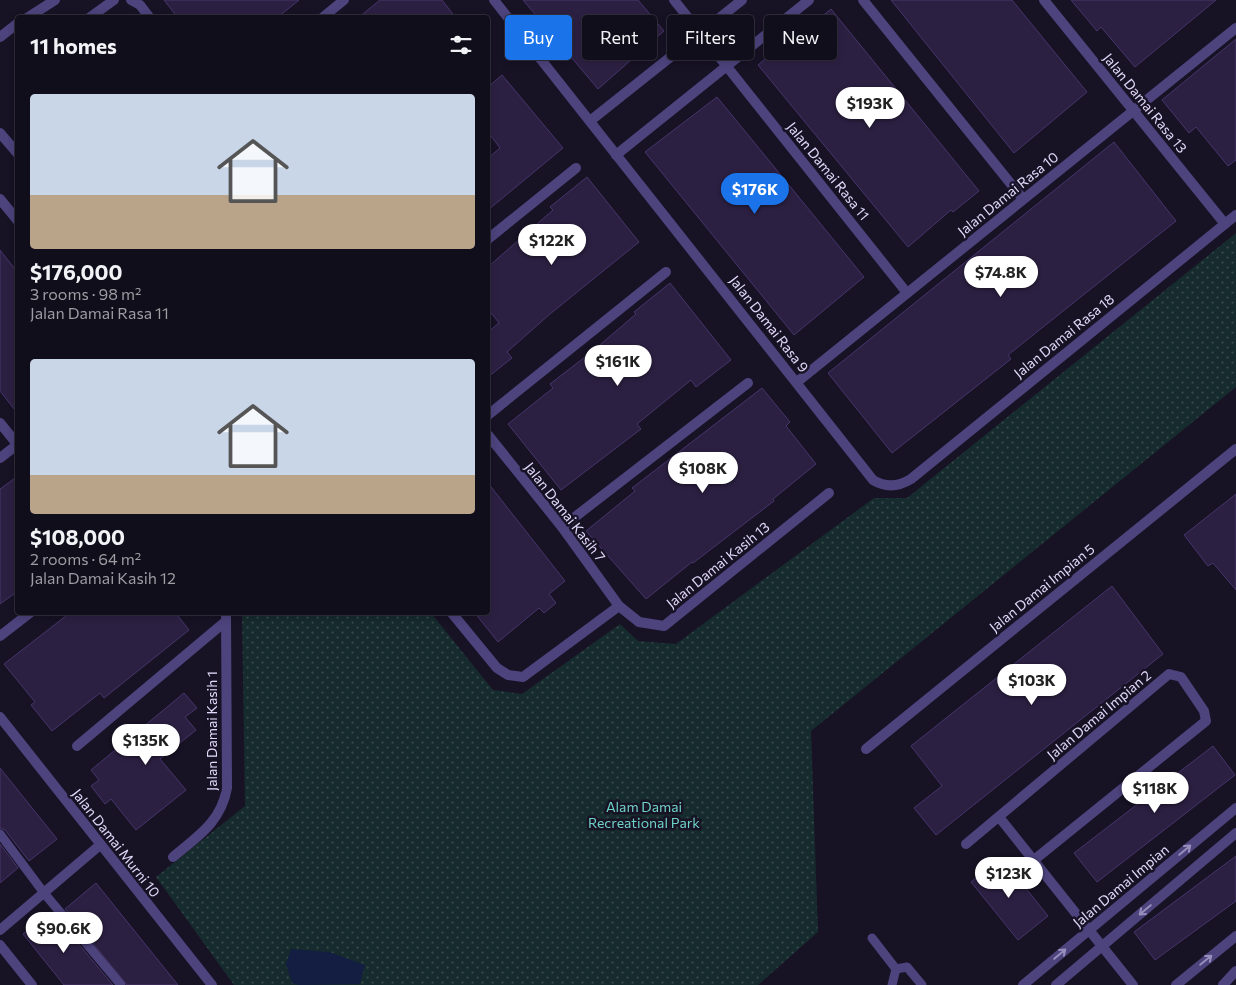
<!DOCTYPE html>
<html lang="en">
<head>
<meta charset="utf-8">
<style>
	:root { --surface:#110e1b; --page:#1e1c28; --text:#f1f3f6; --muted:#9c9ca3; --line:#302e3a; --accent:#1a73e8 }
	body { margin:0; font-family:Commissioner,sans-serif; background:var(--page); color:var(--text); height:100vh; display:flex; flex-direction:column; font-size:19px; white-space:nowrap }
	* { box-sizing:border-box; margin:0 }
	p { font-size:16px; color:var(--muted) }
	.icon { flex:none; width:28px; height:28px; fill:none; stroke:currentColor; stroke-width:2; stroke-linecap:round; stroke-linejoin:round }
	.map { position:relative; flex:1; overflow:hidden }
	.sheet { position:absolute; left:15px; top:15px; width:475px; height:600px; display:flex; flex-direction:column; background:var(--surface); border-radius:5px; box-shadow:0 2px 8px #0003,0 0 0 1px var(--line) }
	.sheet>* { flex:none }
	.hud { position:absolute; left:505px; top:15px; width:475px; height:45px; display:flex; gap:10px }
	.price { position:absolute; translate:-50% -42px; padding:0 11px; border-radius:18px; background:#fff; color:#222; font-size:16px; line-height:32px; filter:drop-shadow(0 1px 2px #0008) }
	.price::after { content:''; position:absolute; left:50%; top:30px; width:15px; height:11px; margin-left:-8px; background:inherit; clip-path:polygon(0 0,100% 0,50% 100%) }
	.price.current { background:var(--accent); color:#fff }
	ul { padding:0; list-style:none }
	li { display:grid; align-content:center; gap:10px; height:265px; padding:0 15px }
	li span { display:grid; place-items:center; height:155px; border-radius:5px; color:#555 }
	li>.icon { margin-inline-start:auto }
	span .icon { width:90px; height:90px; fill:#fffc; stroke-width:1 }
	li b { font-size:21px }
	h2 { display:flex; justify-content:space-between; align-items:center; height:60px; padding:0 15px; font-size:21px }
	.tag { padding:0 18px; border-radius:5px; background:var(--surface); box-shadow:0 2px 8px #0003,0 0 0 1px var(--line); font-size:18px; line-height:45px }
	.tag.current { background:var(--accent); color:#fff }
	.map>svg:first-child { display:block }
	.park { fill:url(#park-dots) }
	.water { fill:#131e42 }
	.building { fill:#2c2042; stroke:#47356b }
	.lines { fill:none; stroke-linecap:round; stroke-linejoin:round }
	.service { stroke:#4d437d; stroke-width:9 }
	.minor { stroke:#4d437d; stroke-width:10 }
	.tertiary { stroke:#4d437d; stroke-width:10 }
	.oneway { stroke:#978ebc }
	.labels { text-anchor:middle; stroke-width:5; stroke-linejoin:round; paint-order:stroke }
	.street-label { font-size:14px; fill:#e1d9fa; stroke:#171224 }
	.park-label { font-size:14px; fill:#6ed2c6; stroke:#171224 }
</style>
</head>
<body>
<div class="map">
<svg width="1236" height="985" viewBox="0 0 1236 985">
	<defs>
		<pattern id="park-dots" width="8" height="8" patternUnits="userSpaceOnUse" patternTransform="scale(1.25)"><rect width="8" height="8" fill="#162b2d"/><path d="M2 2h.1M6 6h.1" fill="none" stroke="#38494c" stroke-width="1.8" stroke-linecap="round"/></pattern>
	</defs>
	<rect width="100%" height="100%" fill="#171224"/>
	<path class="park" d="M1236,233V387L811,731L818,932L758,985H234L156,877L245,806L242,613H431L493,690L522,694L620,624L638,641L676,644L874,498H907Z"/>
	<path class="water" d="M291,949L329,952L365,965L360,984L299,985L292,983L286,964Z"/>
	<g class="building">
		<path d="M164,0H299L277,18H178Z"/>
		<path d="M380,0H442L456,18H358Z"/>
		<path d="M523,0H638L664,31L598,89Z"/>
		<path d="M891,0H1012L1087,92L1014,153Z"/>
		<path d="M1071,0H1216L1135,67L1101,27L1097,31Z"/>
		<path d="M831,9L979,191L953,212L951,210L908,247L758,65L785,42L797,57L815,42L805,30Z"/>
		<path d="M1236,39V160L1228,166L1196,127L1189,133L1162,100Z"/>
		<path d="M502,75L563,148L488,210V158L500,148L488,132V87Z"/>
		<path d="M717,97L864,277L794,335L645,152Z"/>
		<path d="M1114,142L1176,221L1008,355L1011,359L892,453L828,373Z"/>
		<path d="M587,177L639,242L550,314L507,352L512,358L488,377V332L499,323L488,309V267L553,210L550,207Z"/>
		<path d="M0,250L18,273V414L0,391Z"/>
		<path d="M670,283L731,360L696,387L691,380L637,424L641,429L561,490L508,424L553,388L550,384L594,350L636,314L634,312Z"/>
		<path d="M762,388L790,422L786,426L816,464L773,499L774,501L693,563L692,562L646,599L586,531L635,491L632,488Z"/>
		<path d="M18,476V591L0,604V489Z"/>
		<path d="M488,483L565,581L549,594L556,603L544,613L539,608L498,642L474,612H488Z"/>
		<path d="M1236,494V590L1213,563L1208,566L1184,535Z"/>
		<path d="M1112,586L1163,654L936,835L914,808L942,786L911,746Z"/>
		<path d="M71,612H175L189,630L104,698L100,693L52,731L31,705L35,702L4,664Z"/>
		<path d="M184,693L197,708L185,717L196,730L160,759L186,790L136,830L111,799L105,804L91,786L99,780L91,770Z"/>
		<path d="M1213,746L1235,775L1097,882L1074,853Z"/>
		<path d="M0,768L57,839L29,861L5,830L0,828Z"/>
		<path d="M0,844L18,868L0,883Z"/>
		<path d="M1236,856V901L1155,960L1134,932Z"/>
		<path d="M1001,857L1048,916L1018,940L971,882Z"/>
		<path d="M96,883L178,985H127L65,909Z"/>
		<path d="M51,912L56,917L113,985H64L23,934Z"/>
	</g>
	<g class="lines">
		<g class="service">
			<path d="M0,834L44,893L121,985"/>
			<path d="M872,938L896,969"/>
			<path d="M892,985L896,969L907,967L922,985"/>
		</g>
		<g class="minor">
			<path d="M131,0L140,5L150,18"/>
			<path d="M494,0L873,480C886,488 898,487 911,479L1236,215"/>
			<path d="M674,0L907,293"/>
			<path d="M863,0L1023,199"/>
			<path d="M1044,0L1225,224"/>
			<path d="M89,18L114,0"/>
			<path d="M322,18L344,0"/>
			<path d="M590,121L742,0"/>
			<path d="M0,133L18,154"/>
			<path d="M616,155L809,0"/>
			<path d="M0,199L18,221"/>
			<path d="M488,239L576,168"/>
			<path d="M797,382L1236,28"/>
			<path d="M488,415L666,272"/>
			<path d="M0,423L17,444"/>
			<path d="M488,435L562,527L619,606L639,622L664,626L829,493"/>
			<path d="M0,458L18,444"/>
			<path d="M562,527L748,383"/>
			<path d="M451,612L497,668L508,675L523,677L619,606"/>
			<path d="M0,636L31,612"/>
			<path d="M0,717L212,985"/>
			<path d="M77,746L226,621"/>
			<path d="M866,749L1236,449"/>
			<path d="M999,817L1133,985"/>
			<path d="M966,844L1169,674L1181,677L1204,711L1206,721L1034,860"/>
			<path d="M173,857C198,836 221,822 227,788L226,612"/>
			<path d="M0,930L100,845"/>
			<path d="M0,945L32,985"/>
			<path d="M1023,985L1236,808"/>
			<path d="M1056,985L1236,833"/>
			<path d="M1176,985L1236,936"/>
			<path d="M1223,985L1236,971"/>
		</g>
		<g class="tertiary">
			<path d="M27,18L55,0"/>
			<path d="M0,37L18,23"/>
		</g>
	</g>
	<defs><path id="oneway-shaft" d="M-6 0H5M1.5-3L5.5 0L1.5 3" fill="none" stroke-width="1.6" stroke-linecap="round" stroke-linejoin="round" transform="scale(1.25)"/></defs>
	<g class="oneway">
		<use href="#oneway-shaft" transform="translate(1185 850) rotate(-40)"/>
		<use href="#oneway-shaft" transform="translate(1145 910) rotate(140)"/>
		<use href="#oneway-shaft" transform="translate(1060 954) rotate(-40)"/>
		<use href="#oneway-shaft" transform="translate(1206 960) rotate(-39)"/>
	</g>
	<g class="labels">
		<g class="street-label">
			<text transform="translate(1145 103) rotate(51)" y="5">Jalan Damai Rasa 13</text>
			<text transform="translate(828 171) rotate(51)" y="5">Jalan Damai Rasa 11</text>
			<text transform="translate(1008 194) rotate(-39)" y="5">Jalan Damai Rasa 10</text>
			<text transform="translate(769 324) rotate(52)" y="5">Jalan Damai Rasa 9</text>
			<text transform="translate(1064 336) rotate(-39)" y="5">Jalan Damai Rasa 18</text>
			<text transform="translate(565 512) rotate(52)" y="5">Jalan Damai Kasih 7</text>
			<text transform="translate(718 565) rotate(-39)" y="5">Jalan Damai Kasih 13</text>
			<text transform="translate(1042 588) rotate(-39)" y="5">Jalan Damai Impian 5</text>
			<text transform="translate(1099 715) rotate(-40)" y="5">Jalan Damai Impian 2</text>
			<text transform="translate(212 731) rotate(-90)" y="5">Jalan Damai Kasih 1</text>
			<text transform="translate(116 843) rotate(52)" y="5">Jalan Damai Murni 10</text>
			<text transform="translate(1121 886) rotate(-40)" y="5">Jalan Damai Impian</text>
		</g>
		<g class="park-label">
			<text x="644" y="812">Alam Damai<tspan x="644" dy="16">Recreational Park</tspan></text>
		</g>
	</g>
</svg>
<b class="price" style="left:870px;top:129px">$193K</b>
<b class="price current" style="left:755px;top:215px">$176K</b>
<b class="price" style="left:552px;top:266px">$122K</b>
<b class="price" style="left:1001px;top:298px">$74.8K</b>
<b class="price" style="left:618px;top:387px">$161K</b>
<b class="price" style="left:703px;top:494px">$108K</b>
<b class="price" style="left:1032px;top:706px">$103K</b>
<b class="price" style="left:146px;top:766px">$135K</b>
<b class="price" style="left:1155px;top:814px">$118K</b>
<b class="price" style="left:1009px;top:899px">$123K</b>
<b class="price" style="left:64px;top:954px">$90.6K</b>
<div class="hud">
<a class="tag current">Buy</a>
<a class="tag">Rent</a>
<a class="tag">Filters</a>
<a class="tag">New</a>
</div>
<section class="sheet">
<h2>11 homes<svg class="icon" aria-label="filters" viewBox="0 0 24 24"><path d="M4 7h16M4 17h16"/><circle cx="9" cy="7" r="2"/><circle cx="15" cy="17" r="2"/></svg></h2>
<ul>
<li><span style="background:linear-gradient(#c9d6e8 65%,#b9a48a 0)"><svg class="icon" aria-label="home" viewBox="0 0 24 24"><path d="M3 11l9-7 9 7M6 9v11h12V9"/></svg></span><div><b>$176,000</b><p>3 rooms · 98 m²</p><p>Jalan Damai Rasa 11</p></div></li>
<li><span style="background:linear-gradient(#c9d6e8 75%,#b9a48a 0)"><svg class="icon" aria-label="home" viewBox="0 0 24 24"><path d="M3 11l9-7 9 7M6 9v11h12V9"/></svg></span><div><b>$108,000</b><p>2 rooms · 64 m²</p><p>Jalan Damai Kasih 12</p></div></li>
</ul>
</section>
</div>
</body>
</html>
